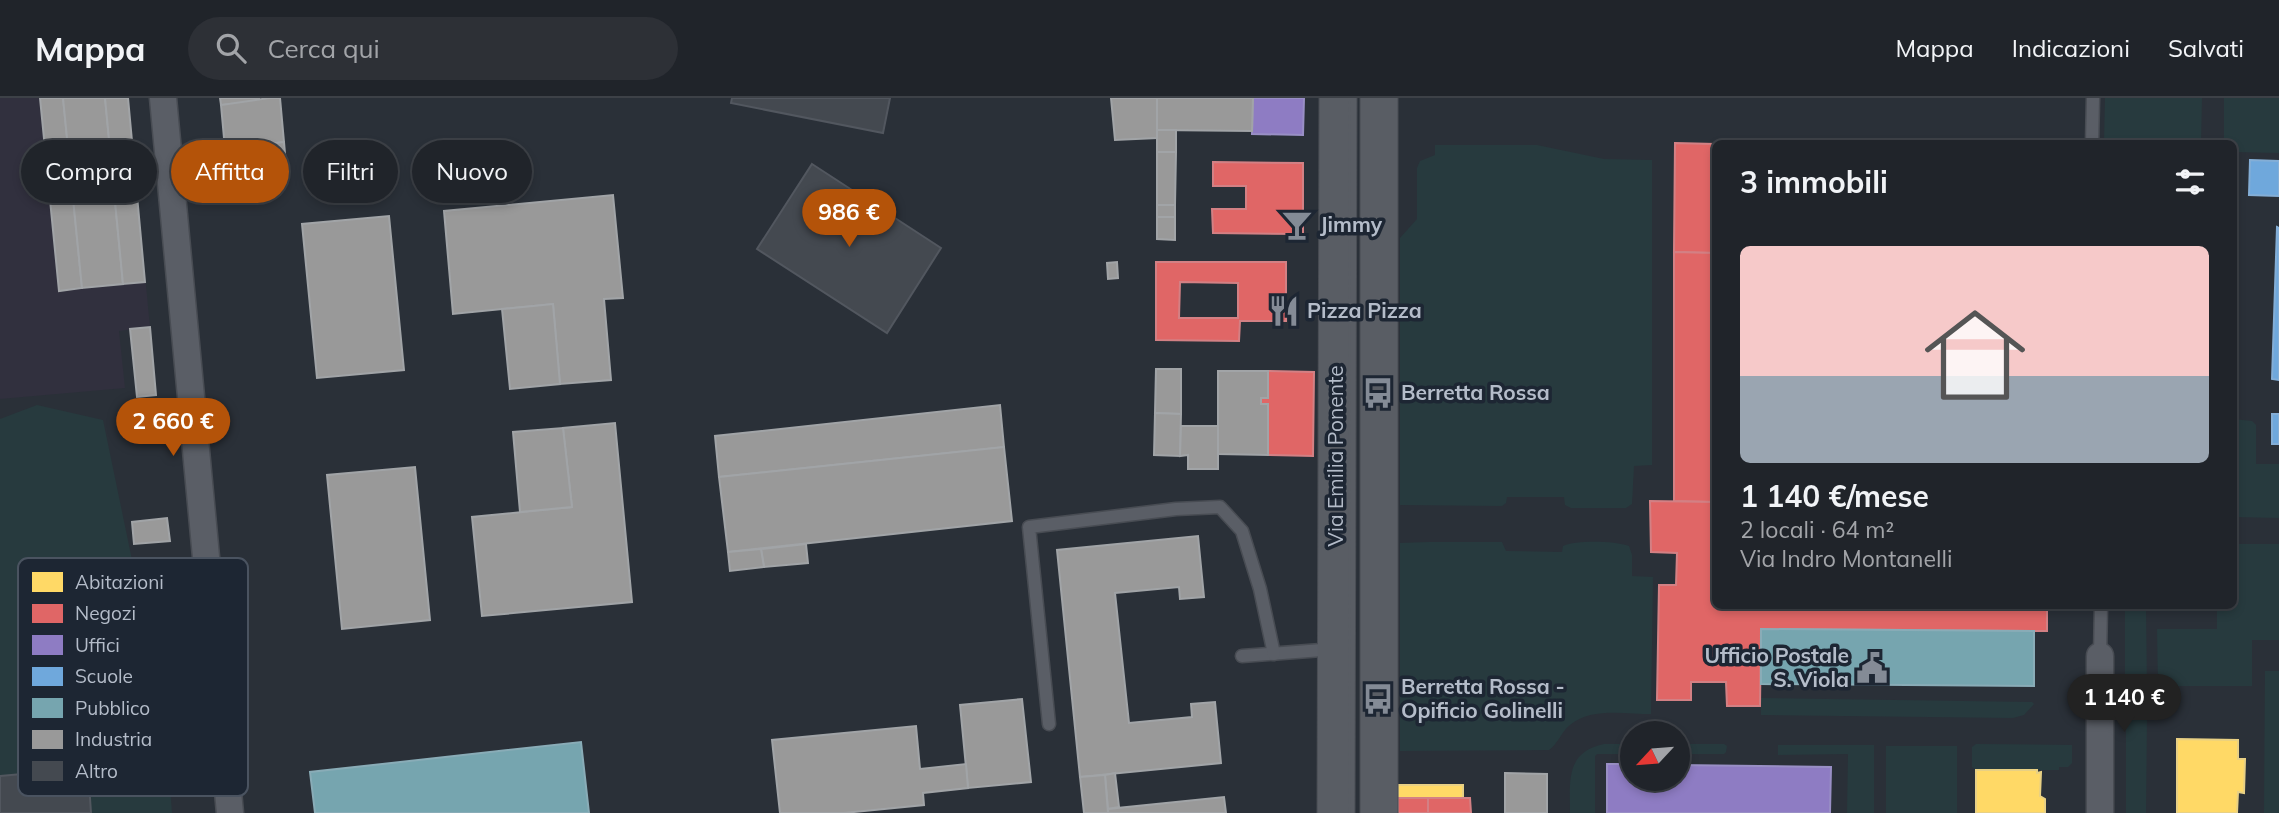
<!DOCTYPE html>
<html lang="it">
<head>
<meta charset="utf-8">
<style>
	:root { --surface:#20242a; --page:#2d3036; --text:#f1f3f6; --muted:#a2a4a8; --line:#3d4147; --accent:#b45309 }
	body { margin:0; font-family:Mulish,sans-serif; background:var(--page); color:var(--text); height:100vh; display:flex; flex-direction:column; font-size:26px; white-space:nowrap }
	* { box-sizing:border-box; margin:0 }
	p { font-size:23px; color:var(--muted) }
	.icon { flex:none; width:38px; height:38px; fill:none; stroke:currentColor; stroke-width:2; stroke-linecap:round; stroke-linejoin:round }
	.map { position:relative; flex:1; overflow:hidden }
	.sheet { position:absolute; left:1712px; top:42px; width:525px; height:469px; display:flex; flex-direction:column; background:var(--surface); border-radius:10px; box-shadow:0 4px 10px #0003,0 0 0 2px var(--line) }
	.sheet>* { flex:none }
	.hud { position:absolute; left:21px; top:42px; width:665px; height:63px; display:flex; gap:14px }
	.needle { width:46px; rotate:244deg }
	.tools { position:absolute; left:1620px; top:623px; display:grid; gap:14px }
	.tools a { display:grid; place-items:center; width:70px; height:70px; border-radius:50%; background:var(--surface); box-shadow:0 4px 10px #0003,0 0 0 2px var(--line); font-size:35px }
	.price { position:absolute; translate:-50% -60px; padding:0 16px; border-radius:24px; background:var(--accent); color:#fff; font-size:23px; line-height:46px; filter:drop-shadow(0 2px 4px #0008) }
	.price::after { content:''; position:absolute; left:50%; top:42px; width:21px; height:16px; margin-left:-10px; background:inherit; clip-path:polygon(0 0,100% 0,50% 100%) }
	.price.current { background:#222; color:#fff }
	ul { padding:0; list-style:none }
	li { display:grid; align-content:center; gap:14px; height:371px; padding:0 28px }
	li+li { border-top:2px solid var(--line) }
	li span { display:grid; place-items:center; height:217px; border-radius:10px; color:#555 }
	li>.icon { margin-inline-start:auto }
	span .icon { width:126px; height:126px; fill:#fffc; stroke-width:1 }
	li b { font-size:30px }
	h2 { display:flex; justify-content:space-between; align-items:center; height:84px; padding:0 28px; font-size:30px }
	.tag { padding:0 24px; border-radius:32px; background:var(--surface); box-shadow:0 4px 10px #0003,0 0 0 2px var(--line); font-size:24px; line-height:63px }
	.tag.current { background:var(--accent); color:#fff }
	header { display:flex; align-items:center; gap:42px; box-sizing:border-box; height:98px; padding:0 35px; background:var(--surface); border-bottom:2px solid var(--line) }
	header strong { font-size:33px }
	nav { display:flex; gap:38px; margin-inline-start:auto; font-size:24px }
	.search { width:490px; height:63px; background:var(--page); display:flex; align-items:center; gap:18px; box-sizing:border-box; padding:0 24px; border-radius:38px; color:var(--muted); font-size:26px }
	.map>svg:first-child { display:block }
	.medical { fill:#31303e }
	.green { fill:#273a3e }
	.homes { fill:#ffd966; stroke:#e8d084; stroke-width:2 }
	.shops { fill:#e06666; stroke:#d38084; stroke-width:2; fill-rule:evenodd }
	.offices { fill:#8e7cc3; stroke:#998fc5; stroke-width:2 }
	.schools { fill:#6fa8dc; stroke:#84aed6; stroke-width:2 }
	.public { fill:#76a5af; stroke:#89acb7; stroke-width:2 }
	.industry { fill:#999; stroke:#a1a4a7; stroke-width:2 }
	.building { fill:#444950; stroke:#52575f; stroke-width:2 }
	.lines { fill:none; stroke-linecap:round; stroke-linejoin:round }
	.service-casing { stroke:#484c53; stroke-width:15 }
	.minor-casing { stroke:#484c53; stroke-width:29 }
	.secondary-casing { stroke:#484c53; stroke-width:39 }
	.service { stroke:#5a5e66; stroke-width:12 }
	.minor { stroke:#5a5e66; stroke-width:26 }
	.secondary { stroke:#595d64; stroke-width:37 }
	.tram { stroke:#595d64; stroke-width:2 }
	.labels { text-anchor:middle; stroke-width:7; stroke-linejoin:round; paint-order:stroke }
	.poi-label { font-size:21px; font-weight:bold; fill:#b4bcc9; stroke:#1d2633; text-anchor:start }
	.street-label { font-size:21px; fill:#b4bcc9; stroke:#1d2633 }
	.key { fill:#1d2633; stroke:#4a5360; stroke-width:2 }
	.key-label { font-size:19px; fill:#b4bcc9 }
</style>
</head>
<body>
<header>
<strong>Mappa</strong>
<div class="search"><svg class="icon" aria-label="search" viewBox="0 0 24 24"><circle cx="10" cy="10" r="6"/><path d="M15 15l6 6"/></svg>Cerca qui</div>
<nav><a>Mappa</a><a>Indicazioni</a><a>Salvati</a></nav>
</header>
<div class="map">
<svg width="2279" height="715" viewBox="0 0 2279 715">
	<rect width="100%" height="100%" fill="#2a3038"/>
	<path class="medical" d="M0,0H128L150,229L119,233L125,290L0,301Z"/>
	<g class="green">
		<path d="M2105,0H2202L2201,45H2104Z"/>
		<path d="M2224,0H2279V55L2233,54V46L2224,45Z"/>
		<path d="M1435,47H1537L1604,61L1652,62V367L1634,368L1632,406L1626,410H1571L1565,407L1564,399H1507L1506,405L1502,408L1400,407V140L1417,121V70L1420,63L1435,57Z"/>
		<path d="M37,307L103,322L165,621L172,715H0V321Z"/>
		<path d="M2233,321L2252,323L2256,327V366H2279V420L2233,419Z"/>
		<path d="M1429,444H1502L1506,453L1562,454L1563,448C1576,442 1615,443 1629,448L1632,457V478L1653,479L1651,616C1627,616 1590,609 1570,627C1561,634 1558,646 1549,652L1400,653V445Z"/>
		<path d="M2233,446H2279V542H2252V588H2158L2157,531H2217V508H2233Z"/>
		<path d="M2125,508H2146L2147,588L2144,589V601H2125Z"/>
		<path d="M2265,573H2279V715H2264Z"/>
		<path d="M1761,600L2032,604L2034,606L2024,617L2013,620L1761,617Z"/>
		<path d="M2147,616L2146,715H2126V617Z"/>
		<path d="M1604,646H1633V656H1597L1595,658V715H1570C1570,684 1565,654 1604,646Z"/>
		<path d="M1678,646H1724L1727,648L1726,654L1724,656H1678Z"/>
		<path d="M1976,646L2072,647V665L2068,669H2059V672H1976L1972,669V649Z"/>
		<path d="M1778,647H1874V715H1847L1848,656L1778,657Z"/>
		<rect x="1886" y="648" width="71" height="67"/>
	</g>
	<g class="homes">
		<path d="M2177,641L2238,642V661H2245L2244,695L2238,694L2237,715H2177Z"/>
		<path d="M1976,672H2037V675L2041,674L2040,698L2045,701V715H1976Z"/>
		<path d="M1398,687H1463V701L1398,700Z"/>
	</g>
	<g class="shops">
		<path d="M1675,45L1715,46V155L1674,154Z"/>
		<path d="M1213,64L1303,65V136L1213,135L1212,111H1246V88H1213Z"/>
		<path d="M1674,154L1715,155V404L1674,403Z"/>
		<path d="M1156,164H1286V223H1240L1239,243L1156,242ZM1180,184L1238,185V220H1179Z"/>
		<path d="M1268,273L1314,274L1313,358L1268,357V306H1261V300H1268Z"/>
		<path d="M1650,403L1715,404V508H2047V533L1761,531L1760,608H1727L1726,584H1691V602H1657L1659,487H1676L1677,455L1651,454Z"/>
		<rect x="1398" y="700" width="30" height="15"/>
		<path d="M1428,700H1470L1471,715H1428Z"/>
	</g>
	<g class="offices">
		<path d="M1253,0H1304L1303,37L1252,36Z"/>
		<path d="M1607,666H1633V681H1678V667L1831,669L1830,715H1607Z"/>
	</g>
	<g class="schools">
		<path d="M2250,62L2279,63V98L2249,97Z"/>
		<path d="M2277,129L2279,130V282L2272,281Z"/>
		<rect x="2272" y="316" width="7" height="30"/>
	</g>
	<g class="public">
		<path d="M1761,531L2034,533V588L1761,586Z"/>
		<path d="M581,644L589,715H315L310,674Z"/>
	</g>
	<g class="industry">
		<path d="M40,0H63L82,190L59,193Z"/>
		<path d="M63,0H105L123,186L82,190Z"/>
		<path d="M105,0H128L145,184L123,186Z"/>
		<path d="M220,0H259V3L221,7Z"/>
		<path d="M269,0H280L284,44L225,51L221,7Z"/>
		<path d="M1111,0H1157V40L1115,42Z"/>
		<path d="M1157,0H1253L1252,33L1157,32Z"/>
		<rect x="1157" y="32" width="19" height="22"/>
		<path d="M284,44L287,78L227,83L225,51Z"/>
		<path d="M1157,54H1176L1175,107H1157Z"/>
		<path d="M613,97L623,200L604,201L611,282L560,286L553,206L453,216L444,113Z"/>
		<rect x="1157" y="107" width="18" height="12"/>
		<path d="M389,118L404,272L317,280L302,126Z"/>
		<path d="M1157,119H1175V142L1157,141Z"/>
		<path d="M1117,164L1118,180L1108,181L1107,165Z"/>
		<path d="M553,206L560,286L510,291L502,211Z"/>
		<path d="M150,229L156,297L137,299L130,231Z"/>
		<path d="M1156,271H1181V316L1155,315Z"/>
		<path d="M1218,273H1268V300H1261V306H1268V357L1218,356Z"/>
		<path d="M1000,307L1004,349L719,379L715,338Z"/>
		<path d="M1155,315L1181,316L1180,358L1154,357Z"/>
		<path d="M615,325L632,504L482,518L472,419L572,409L563,330Z"/>
		<path d="M1181,328H1218V371H1188V357L1180,358Z"/>
		<path d="M563,330L572,409L520,414L513,334Z"/>
		<path d="M1004,349L1012,423L728,454L719,379Z"/>
		<path d="M415,369L430,522L342,531L327,377Z"/>
		<path d="M167,420L170,443L134,446L132,424Z"/>
		<path d="M1198,438L1204,499L1180,501L1179,489L1115,495L1129,625L1192,619L1191,606L1215,604L1221,665L1080,679L1057,452Z"/>
		<path d="M806,446L808,465L764,469L761,451Z"/>
		<path d="M761,451L764,469L730,473L728,454Z"/>
		<path d="M1022,601L1031,684L968,690L960,607Z"/>
		<path d="M916,628L920,671L966,666L968,690L923,695L924,707L844,715H780L772,642Z"/>
		<path d="M1115,675L1119,709L1108,711L1105,677Z"/>
		<path d="M1505,675L1547,676V715H1505Z"/>
		<path d="M1105,677L1108,715H1084L1080,679Z"/>
		<path d="M1224,699L1226,715H1108V711Z"/>
	</g>
	<g class="building">
		<path d="M732,0H890L883,35L731,5Z"/>
		<path d="M812,66L941,150L887,235L757,151Z"/>
		<path d="M88,670L91,715H0V678Z"/>
	</g>
	<g class="lines">
		<defs>
			<g id="service">
				<path d="M2092,46L2093,0"/>
				<path d="M1242,558L1335,551"/>
				<path d="M2100,558L2101,508"/>
				<path d="M1049,626L1029,429L1176,411L1220,409L1242,433L1260,491L1274,556"/>
			</g>
			<g id="minor">
				<path d="M163,0L230,715"/>
				<path d="M2100,715V558"/>
			</g>
			<g id="secondary">
				<path d="M1379,0V715"/>
				<path d="M1336,715L1338,0"/>
			</g>
		</defs>
		<use href="#service" class="service-casing"/>
		<use href="#minor" class="minor-casing"/>
		<use href="#secondary" class="secondary-casing"/>
		<use href="#service" class="service"/>
		<use href="#minor" class="minor"/>
		<use href="#secondary" class="secondary"/>
		<g class="tram">
			<path d="M1349,0L1350,715"/>
			<path d="M1366,0V715"/>
		</g>
	</g>
	<defs>
		<symbol id="bar-bare" viewBox="-9 -9 18 18"><path d="M-6-5H6L.8 .8V4.5H3.5V6h-7V4.5H-.8V.8Z" fill="#848b96" stroke="#1d2633" stroke-width="2.5" paint-order="stroke"/></symbol>
		<symbol id="restaurant-bare" viewBox="-9 -9 18 18"><path d="M-5-6h1v4h1v-4h1v4h1v-4h1v5L-1.5 .5V6h-2V.5L-5-1ZM5-6V6H3V1.5H1.5Q1.5-4 5-6Z" fill="#848b96" stroke="#1d2633" stroke-width="2.5" paint-order="stroke"/></symbol>
		<symbol id="bus-bare" viewBox="-9 -9 18 18"><path d="M-5-6H5V4H4V6H2V4H-2V6H-4V4H-5ZM-3.5-4V0h7V-4ZM-3.5 1.2v1.5H-2V1.2ZM2 1.2v1.5H3.5V1.2Z" fill="#848b96" stroke="#1d2633" stroke-width="2.5" paint-order="stroke"/></symbol>
		<symbol id="civic-bare" viewBox="-9 -9 18 18"><path d="M-.6-6.5H3V-4.5H.6V-3L4-1V1h2V6H-6V1h2V-1L-.6-3ZM-1.2 2.5V6h2.4V2.5Z" fill="#848b96" stroke="#1d2633" stroke-width="2.5" paint-order="stroke"/></symbol>
	</defs>
	<g fill-rule="evenodd">
		<use href="#bar-bare" x="1275" y="105" width="44" height="44"/>
		<use href="#restaurant-bare" x="1262" y="191" width="44" height="44"/>
		<use href="#bus-bare" x="1356" y="273" width="44" height="44"/>
		<use href="#civic-bare" x="1850" y="548" width="44" height="44"/>
		<use href="#bus-bare" x="1356" y="579" width="44" height="44"/>
	</g>
	<g class="labels">
		<g class="poi-label">
			<text x="1320" y="134">Jimmy</text>
			<text x="1307" y="220">Pizza Pizza</text>
			<text x="1401" y="302">Berretta Rossa</text>
			<text x="1849" y="565" text-anchor="end">Ufficio Postale<tspan x="1849" dy="24">S. Viola</tspan></text>
			<text x="1401" y="596">Berretta Rossa -<tspan x="1401" dy="24">Opificio Golinelli</tspan></text>
		</g>
		<g class="street-label">
			<text transform="translate(1336 358) rotate(-90)" y="7">Via Emilia Ponente</text>
		</g>
	</g>
	<rect x="18" y="460" width="230" height="238" rx="10" class="key"/>
	<rect x="32" y="474" width="31" height="20" fill="#ffd966"/>
	<rect x="32" y="506" width="31" height="19" fill="#e06666"/>
	<rect x="32" y="537" width="31" height="20" fill="#8e7cc3"/>
	<rect x="32" y="569" width="31" height="19" fill="#6fa8dc"/>
	<rect x="32" y="600" width="31" height="20" fill="#76a5af"/>
	<rect x="32" y="632" width="31" height="19" fill="#999"/>
	<rect x="32" y="663" width="31" height="20" fill="#444950"/>
	<g class="key-label">
		<text x="75" y="491">Abitazioni</text>
		<text x="75" y="522">Negozi</text>
		<text x="75" y="554">Uffici</text>
		<text x="75" y="585">Scuole</text>
		<text x="75" y="617">Pubblico</text>
		<text x="75" y="648">Industria</text>
		<text x="75" y="680">Altro</text>
	</g>
</svg>
<div class="tools">
<a><svg class="needle" viewBox="-14 -14 28 28"><path d="M0-13l5 13h-10z" fill="#e53935"/><path d="M0 13l5-13h-10z" fill="#a2a4a8"/></svg></a>
</div>
<b class="price" style="left:849px;top:151px">986 €</b>
<b class="price" style="left:173px;top:360px">2 660 €</b>
<b class="price current" style="left:2124px;top:636px">1 140 €</b>
<div class="hud">
<a class="tag">Compra</a>
<a class="tag current">Affitta</a>
<a class="tag">Filtri</a>
<a class="tag">Nuovo</a>
</div>
<section class="sheet">
<h2>3 immobili<svg class="icon" aria-label="filters" viewBox="0 0 24 24"><path d="M4 7h16M4 17h16"/><circle cx="9" cy="7" r="2"/><circle cx="15" cy="17" r="2"/></svg></h2>
<ul>
<li><span style="background:linear-gradient(#f6c9c9 60%,#9aa5b1 0)"><svg class="icon" aria-label="home" viewBox="0 0 24 24"><path d="M3 11l9-7 9 7M6 9v11h12V9"/></svg></span><div><b>1 140 €/mese</b><p>2 locali · 64 m²</p><p>Via Indro Montanelli</p></div></li>
</ul>
</section>
</div>
</body>
</html>
